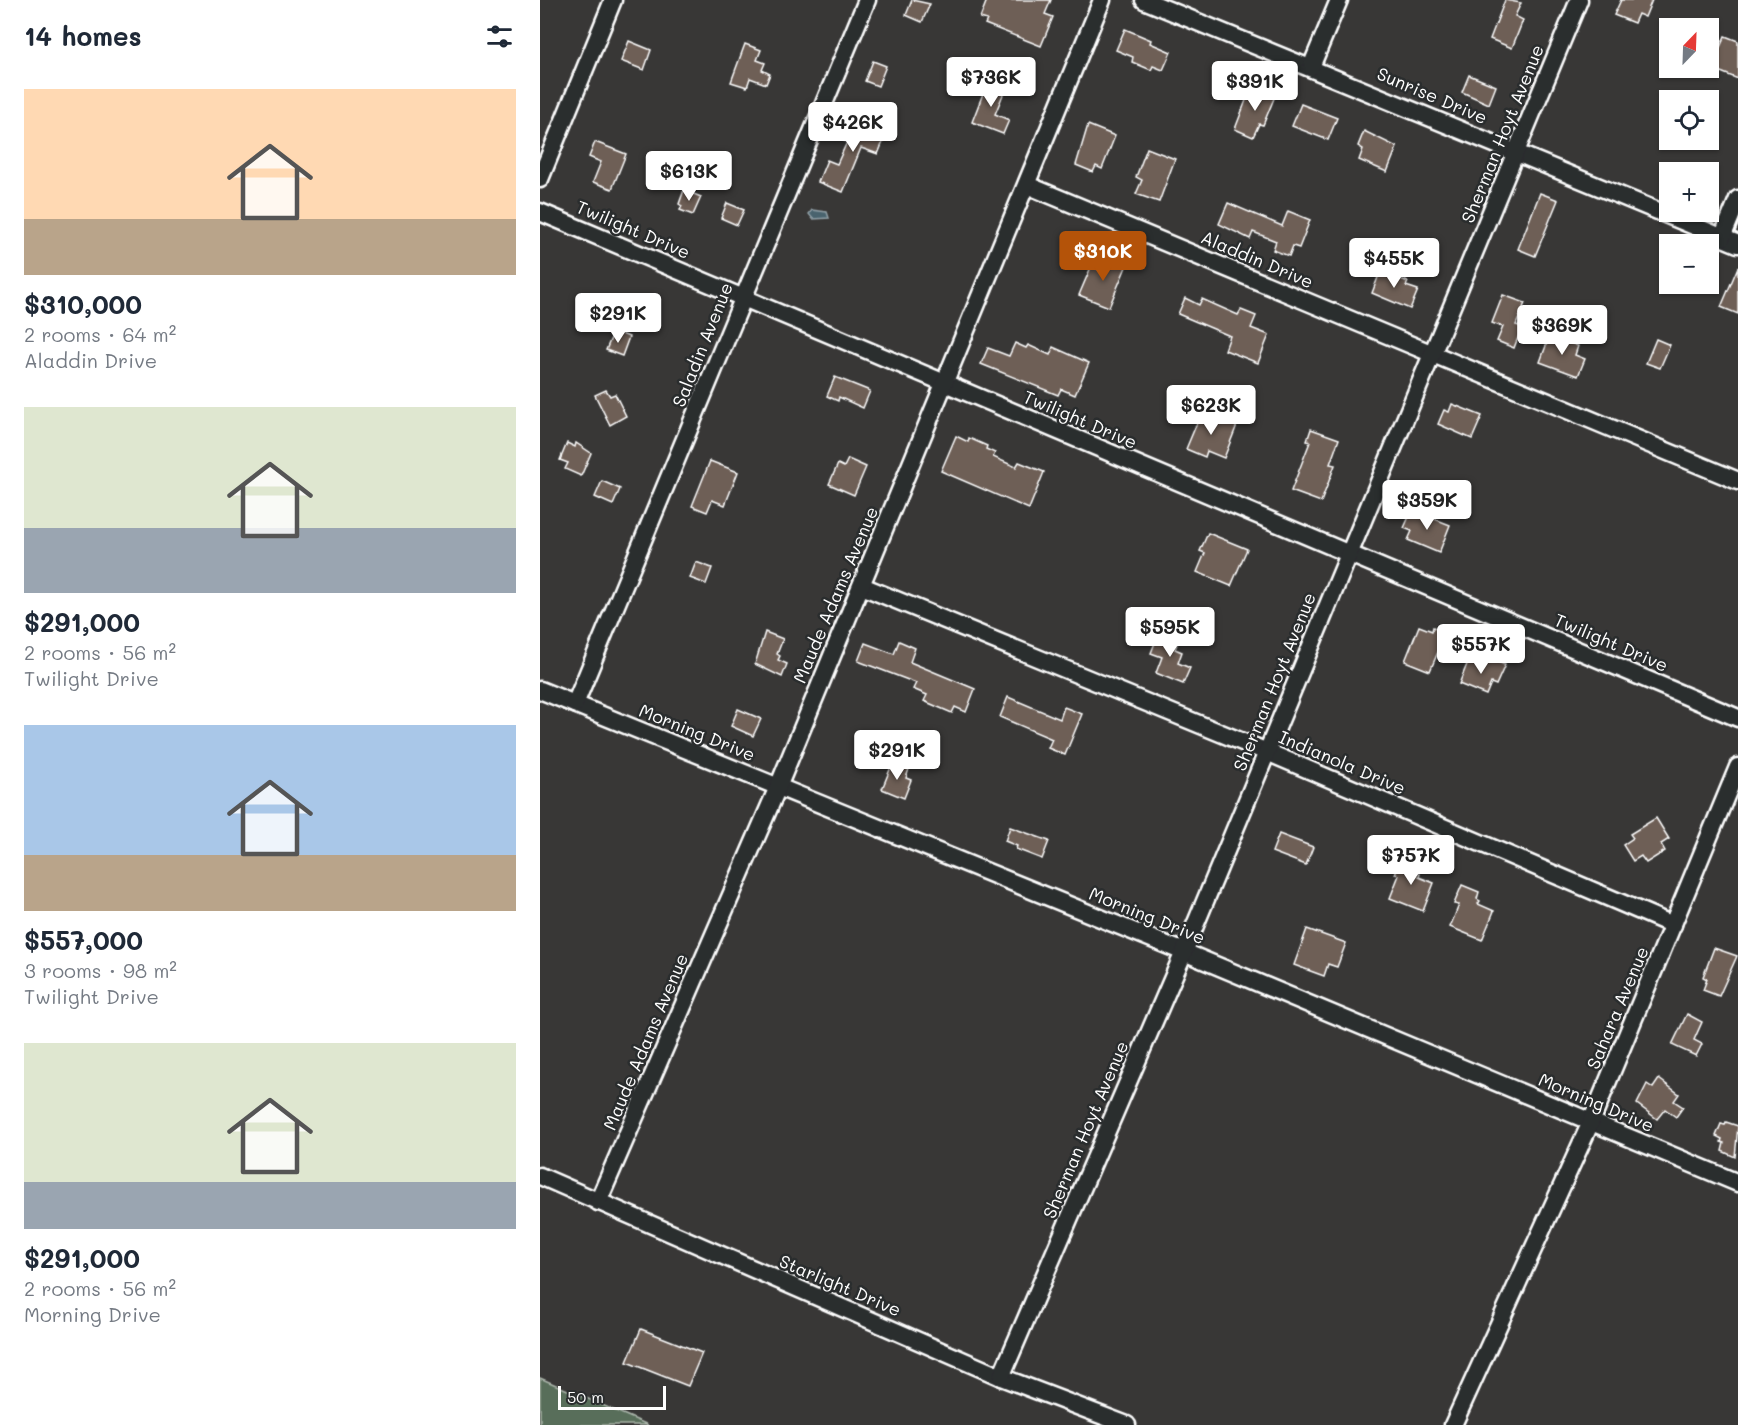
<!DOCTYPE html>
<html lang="en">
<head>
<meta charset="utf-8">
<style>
	:root { --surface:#fff; --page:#f2f2f3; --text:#1f2937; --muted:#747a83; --accent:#b45309 }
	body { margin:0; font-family:Mali,sans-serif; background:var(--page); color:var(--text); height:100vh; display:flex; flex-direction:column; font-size:22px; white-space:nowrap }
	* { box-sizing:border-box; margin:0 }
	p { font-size:20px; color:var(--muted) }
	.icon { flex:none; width:33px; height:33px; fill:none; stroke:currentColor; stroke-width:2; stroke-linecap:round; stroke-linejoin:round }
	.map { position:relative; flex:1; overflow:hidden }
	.details { display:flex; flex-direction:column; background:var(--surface); width:540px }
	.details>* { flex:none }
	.needle { width:39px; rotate:23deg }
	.tools { position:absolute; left:1119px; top:18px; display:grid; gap:12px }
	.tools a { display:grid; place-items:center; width:60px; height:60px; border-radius:0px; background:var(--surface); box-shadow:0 2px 4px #0004; font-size:30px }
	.scale { position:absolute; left:18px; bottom:15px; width:108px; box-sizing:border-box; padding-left:6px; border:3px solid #fff; border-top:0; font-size:16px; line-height:21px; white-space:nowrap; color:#fff; -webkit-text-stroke:4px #2a2d2e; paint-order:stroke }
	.price { position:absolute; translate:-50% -51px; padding:0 14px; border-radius:6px; background:#fff; color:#222; font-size:20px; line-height:39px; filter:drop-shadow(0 2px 3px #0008) }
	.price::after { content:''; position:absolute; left:50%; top:36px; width:18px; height:14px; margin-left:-9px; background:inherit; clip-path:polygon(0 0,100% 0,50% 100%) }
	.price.selected { background:var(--accent); color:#fff }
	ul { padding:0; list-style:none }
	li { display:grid; align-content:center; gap:12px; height:318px; padding:0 24px }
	li span { display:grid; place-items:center; height:186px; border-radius:0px; color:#555 }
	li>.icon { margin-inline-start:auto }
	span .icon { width:108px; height:108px; fill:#fffc; stroke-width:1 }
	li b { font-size:26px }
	h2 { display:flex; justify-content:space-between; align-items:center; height:72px; padding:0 24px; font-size:26px }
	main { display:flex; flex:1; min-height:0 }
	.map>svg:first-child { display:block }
	.green { fill:#586e5a; stroke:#acb6ac; stroke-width:1.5 }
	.water { fill:#49636e; stroke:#92a1a8; stroke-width:1.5 }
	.building { fill:#6e5e56; stroke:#fff; stroke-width:1.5 }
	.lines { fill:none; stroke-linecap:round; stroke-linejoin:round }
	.street-casing { stroke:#fff; stroke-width:21 }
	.street { stroke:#2a2d2e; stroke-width:16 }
	.labels { text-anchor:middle; stroke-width:5; stroke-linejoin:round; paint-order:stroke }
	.street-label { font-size:18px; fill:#fff; stroke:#2a2d2e }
</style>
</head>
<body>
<main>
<section class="details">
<h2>14 homes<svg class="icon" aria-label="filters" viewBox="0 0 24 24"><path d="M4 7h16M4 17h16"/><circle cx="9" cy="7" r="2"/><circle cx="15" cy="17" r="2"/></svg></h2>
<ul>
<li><span style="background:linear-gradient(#ffd9b3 70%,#b9a48a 0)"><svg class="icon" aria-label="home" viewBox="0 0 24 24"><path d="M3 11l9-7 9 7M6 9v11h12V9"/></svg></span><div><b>$310,000</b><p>2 rooms · 64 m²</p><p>Aladdin Drive</p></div></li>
<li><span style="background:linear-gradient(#dfe7d0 65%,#9aa5b1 0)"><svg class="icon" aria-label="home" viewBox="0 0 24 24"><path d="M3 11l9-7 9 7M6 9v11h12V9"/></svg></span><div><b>$291,000</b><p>2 rooms · 56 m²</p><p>Twilight Drive</p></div></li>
<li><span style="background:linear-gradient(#a9c7e8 70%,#b9a48a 0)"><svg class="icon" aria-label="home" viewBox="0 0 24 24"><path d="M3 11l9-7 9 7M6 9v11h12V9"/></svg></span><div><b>$557,000</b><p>3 rooms · 98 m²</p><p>Twilight Drive</p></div></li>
<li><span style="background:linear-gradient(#dfe7d0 75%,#9aa5b1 0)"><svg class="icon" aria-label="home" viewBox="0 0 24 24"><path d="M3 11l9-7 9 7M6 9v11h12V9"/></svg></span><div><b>$291,000</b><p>2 rooms · 56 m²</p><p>Morning Drive</p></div></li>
</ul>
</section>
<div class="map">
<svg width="1198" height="1425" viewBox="0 0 1198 1425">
	<rect width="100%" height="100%" fill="#383736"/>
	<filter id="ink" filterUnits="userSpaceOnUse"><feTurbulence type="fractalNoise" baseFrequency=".0167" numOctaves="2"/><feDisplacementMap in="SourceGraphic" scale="12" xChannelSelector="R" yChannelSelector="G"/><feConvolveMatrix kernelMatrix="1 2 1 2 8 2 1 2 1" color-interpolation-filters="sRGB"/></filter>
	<g filter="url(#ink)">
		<path class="green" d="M0,1378L108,1425H0Z"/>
		<path class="water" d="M272,210L287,212L289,218L273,219L269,214Z"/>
		<g class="building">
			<path d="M372,0L390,4L382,22L366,15Z"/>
			<path d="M447,0H511L505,14L513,17L501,46L445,24L447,20L440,18Z"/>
			<path d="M965,0L981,3L975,16L983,20L972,48L950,39Z"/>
			<path d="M1081,0H1112L1105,17L1098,14L1094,23L1074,15Z"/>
			<path d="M585,29L611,40L610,43L631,52L623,70L613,66L611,70L592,62L593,57L576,50Z"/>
			<path d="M1185,36L1198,41V79L1171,68Z"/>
			<path d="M89,41L111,50L104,70L81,61Z"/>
			<path d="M205,44L221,50L217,60L225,63L222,70L230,74L226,84L210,78L207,87L191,82Z"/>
			<path d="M333,61L346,66L338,86L325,81Z"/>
			<path d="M929,75L956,86L949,104L922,92Z"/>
			<path d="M449,78L467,85L455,114L469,120L463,134L432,122Z"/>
			<path d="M717,88L735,96L723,125L719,124L713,137L695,129L708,95L714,98Z"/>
			<path d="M761,104L797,118L788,140L752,126Z"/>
			<path d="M320,118L348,130L338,154L321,148L303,192L278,182L287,160L297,164L307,142L302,140L306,129L309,131L312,121L318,123Z"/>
			<path d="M548,125L575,136L562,169L556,166L553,172L536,165Z"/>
			<path d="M824,131L857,147L847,172L819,160L823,149L818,146Z"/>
			<path d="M55,142L86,154L72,189L53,182L61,162L49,157Z"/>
			<path d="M607,148L635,159L619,202L596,194L602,180L596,177Z"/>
			<path d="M144,190L161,197L153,215L140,210L142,206L139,204Z"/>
			<path d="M1000,193L1018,200L995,256L978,249Z"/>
			<path d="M187,203L204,210L197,225L181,218Z"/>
			<path d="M688,203L742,226L748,211L770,220L759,248L753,246L749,256L733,250L736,241L713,232L710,239L679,224Z"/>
			<path d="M563,257L586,267L569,307L539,295L551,267L558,269Z"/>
			<path d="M842,267L855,272L854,276L868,282L866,286L878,290L870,309L832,293Z"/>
			<path d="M1198,267V314L1181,307Z"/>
			<path d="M963,295L985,303L976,325L982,327L974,348L957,341L963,327L952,323Z"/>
			<path d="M645,298L659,305L662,299L698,315L701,310L716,316L711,328L729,335L718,363L685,350L690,336L638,314Z"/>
			<path d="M74,331L89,337L82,356L66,350Z"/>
			<path d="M1010,335L1038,346L1035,355L1045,359L1038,376L1000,362Z"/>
			<path d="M1116,339L1130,345L1120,368L1106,363Z"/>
			<path d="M475,343L486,348L488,345L510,355L513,347L549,363L535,395L521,389L518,395L441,364L448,348L469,356Z"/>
			<path d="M295,377L330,391L323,408L299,397L298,401L287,396Z"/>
			<path d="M66,390L70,396L75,394L86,416L70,425L55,395Z"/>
			<path d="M912,404L942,416L932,439L898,424L904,410L909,412Z"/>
			<path d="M662,411L697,425L684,458L667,451L665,457L646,449Z"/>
			<path d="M771,429L799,439L790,464L795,465L781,502L751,491L770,442L767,441Z"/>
			<path d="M416,436L428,442L429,438L447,446L446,449L455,453L453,457L476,467L479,462L504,472L489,509L401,471Z"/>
			<path d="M27,443L35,447L36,443L51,453L41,476L25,469L28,463L20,460Z"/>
			<path d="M308,459L326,467L314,495L289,484L298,464L304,467Z"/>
			<path d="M170,461L198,472L185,505L172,500L167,512L152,506Z"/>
			<path d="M62,481L80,489L73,505L55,497Z"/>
			<path d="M872,510L910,525L899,553L868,540L872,531L864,528Z"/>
			<path d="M668,533L707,549L691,586L657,572L665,553L660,551Z"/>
			<path d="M156,562L172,568L166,584L150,578Z"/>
			<path d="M879,626L892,631L893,627L915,636L907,656L898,652L890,671L865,661Z"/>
			<path d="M620,630L640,637L635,649L642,652L638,663L650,668L643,684L616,673L622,657L611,653Z"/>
			<path d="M225,632L243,639L237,654L240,656L238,660L247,664L242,677L215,664Z"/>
			<path d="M359,641L375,648L370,662L435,689L426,712L415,707L412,713L384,701L387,695L373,689L376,683L318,661L325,643L354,654Z"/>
			<path d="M930,657L946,664L948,658L965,665L956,685L951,683L946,695L919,684Z"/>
			<path d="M468,697L520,719L524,707L542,714L525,755L508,748L512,739L460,717Z"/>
			<path d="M198,709L221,719L213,736L191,726Z"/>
			<path d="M353,762L369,769L366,778L371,780L364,798L342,789Z"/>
			<path d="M1116,818L1129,839L1121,844L1125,851L1106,863L1101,856L1093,861L1083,845L1093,838L1090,834Z"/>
			<path d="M470,827L509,841L502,859L476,849L477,846L465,841Z"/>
			<path d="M739,834L773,847L766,865L732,852Z"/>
			<path d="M861,859L879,866L876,872L880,874L879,877L894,883L883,911L850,898L859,875L855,874Z"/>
			<path d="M922,885L939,892L937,899L940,901L938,904L954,911L942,940L910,927L919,905L914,904Z"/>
			<path d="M767,929L806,943L797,967L788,964L784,976L754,965Z"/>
			<path d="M1174,948L1197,956L1179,996L1163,990L1167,979L1163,977Z"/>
			<path d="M1147,1014L1162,1022L1154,1040L1162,1044L1156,1056L1132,1045Z"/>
			<path d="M1119,1079L1139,1094L1134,1101L1143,1107L1136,1117L1125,1109L1117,1119L1097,1104L1107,1084L1113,1088Z"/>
			<path d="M1186,1122L1198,1126L1195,1157L1182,1151L1184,1143L1181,1142L1182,1139L1176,1136L1181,1124L1185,1125Z"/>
			<path d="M101,1329L162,1353L148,1386L87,1362Z"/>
		</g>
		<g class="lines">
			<defs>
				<g id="street">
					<path d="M604,0L1198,244"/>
					<path d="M771,67L799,0"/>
					<path d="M0,179L73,0"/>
					<path d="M487,185L1198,481"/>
					<path d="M0,212L1198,718"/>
					<path d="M1182,238L1198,199"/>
					<path d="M322,586L727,752L1133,925"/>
					<path d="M0,690L644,952L1198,1183"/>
					<path d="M35,704L327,0"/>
					<path d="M0,1176L461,1377L587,1425"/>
					<path d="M58,1202L238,787L562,0"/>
					<path d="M461,1377L644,952L1039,0"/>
					<path d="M913,1425L1051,1122L1198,767"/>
				</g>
			</defs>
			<use href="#street" class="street-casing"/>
			<use href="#street" class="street"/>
		</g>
	</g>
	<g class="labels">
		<g class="street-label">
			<text transform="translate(892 96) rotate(23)" y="6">Sunrise Drive</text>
			<text transform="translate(963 134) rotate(-68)" y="6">Sherman Hoyt Avenue</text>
			<text transform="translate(93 230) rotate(23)" y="6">Twilight Drive</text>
			<text transform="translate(717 260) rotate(23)" y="6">Aladdin Drive</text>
			<text transform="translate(163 345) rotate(-68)" y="6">Saladin Avenue</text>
			<text transform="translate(540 420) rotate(23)" y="6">Twilight Drive</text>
			<text transform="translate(296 595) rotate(-67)" y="6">Maude Adams Avenue</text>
			<text transform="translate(1071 643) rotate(23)" y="6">Twilight Drive</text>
			<text transform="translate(735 682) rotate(-68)" y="6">Sherman Hoyt Avenue</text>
			<text transform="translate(157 733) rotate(22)" y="6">Morning Drive</text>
			<text transform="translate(802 763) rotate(23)" y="6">Indianola Drive</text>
			<text transform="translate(607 916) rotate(22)" y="6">Morning Drive</text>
			<text transform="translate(1078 1008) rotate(-67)" y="6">Sahara Avenue</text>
			<text transform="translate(106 1042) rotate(-67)" y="6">Maude Adams Avenue</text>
			<text transform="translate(1056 1103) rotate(23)" y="6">Morning Drive</text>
			<text transform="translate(546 1130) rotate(-67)" y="6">Sherman Hoyt Avenue</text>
			<text transform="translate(300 1286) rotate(23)" y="6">Starlight Drive</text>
		</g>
	</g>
</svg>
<div class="tools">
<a><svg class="needle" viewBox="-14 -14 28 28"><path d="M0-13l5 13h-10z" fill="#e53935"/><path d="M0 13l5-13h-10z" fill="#747a83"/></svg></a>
<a><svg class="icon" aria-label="locate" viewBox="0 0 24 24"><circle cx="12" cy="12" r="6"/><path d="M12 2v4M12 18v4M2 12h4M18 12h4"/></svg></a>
<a>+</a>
<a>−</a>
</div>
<div class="scale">50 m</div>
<b class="price" style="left:451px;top:108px">$736K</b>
<b class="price" style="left:715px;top:112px">$391K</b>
<b class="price" style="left:313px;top:153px">$426K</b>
<b class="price" style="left:149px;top:202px">$613K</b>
<b class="price selected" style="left:563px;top:282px">$310K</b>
<b class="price" style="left:854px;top:289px">$455K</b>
<b class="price" style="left:78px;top:344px">$291K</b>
<b class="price" style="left:1022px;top:356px">$369K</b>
<b class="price" style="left:671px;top:436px">$623K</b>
<b class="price" style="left:887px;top:531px">$359K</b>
<b class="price" style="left:630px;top:658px">$595K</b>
<b class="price" style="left:941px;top:675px">$557K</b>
<b class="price" style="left:357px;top:781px">$291K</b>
<b class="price" style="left:871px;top:886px">$757K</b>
</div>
</main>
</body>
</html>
